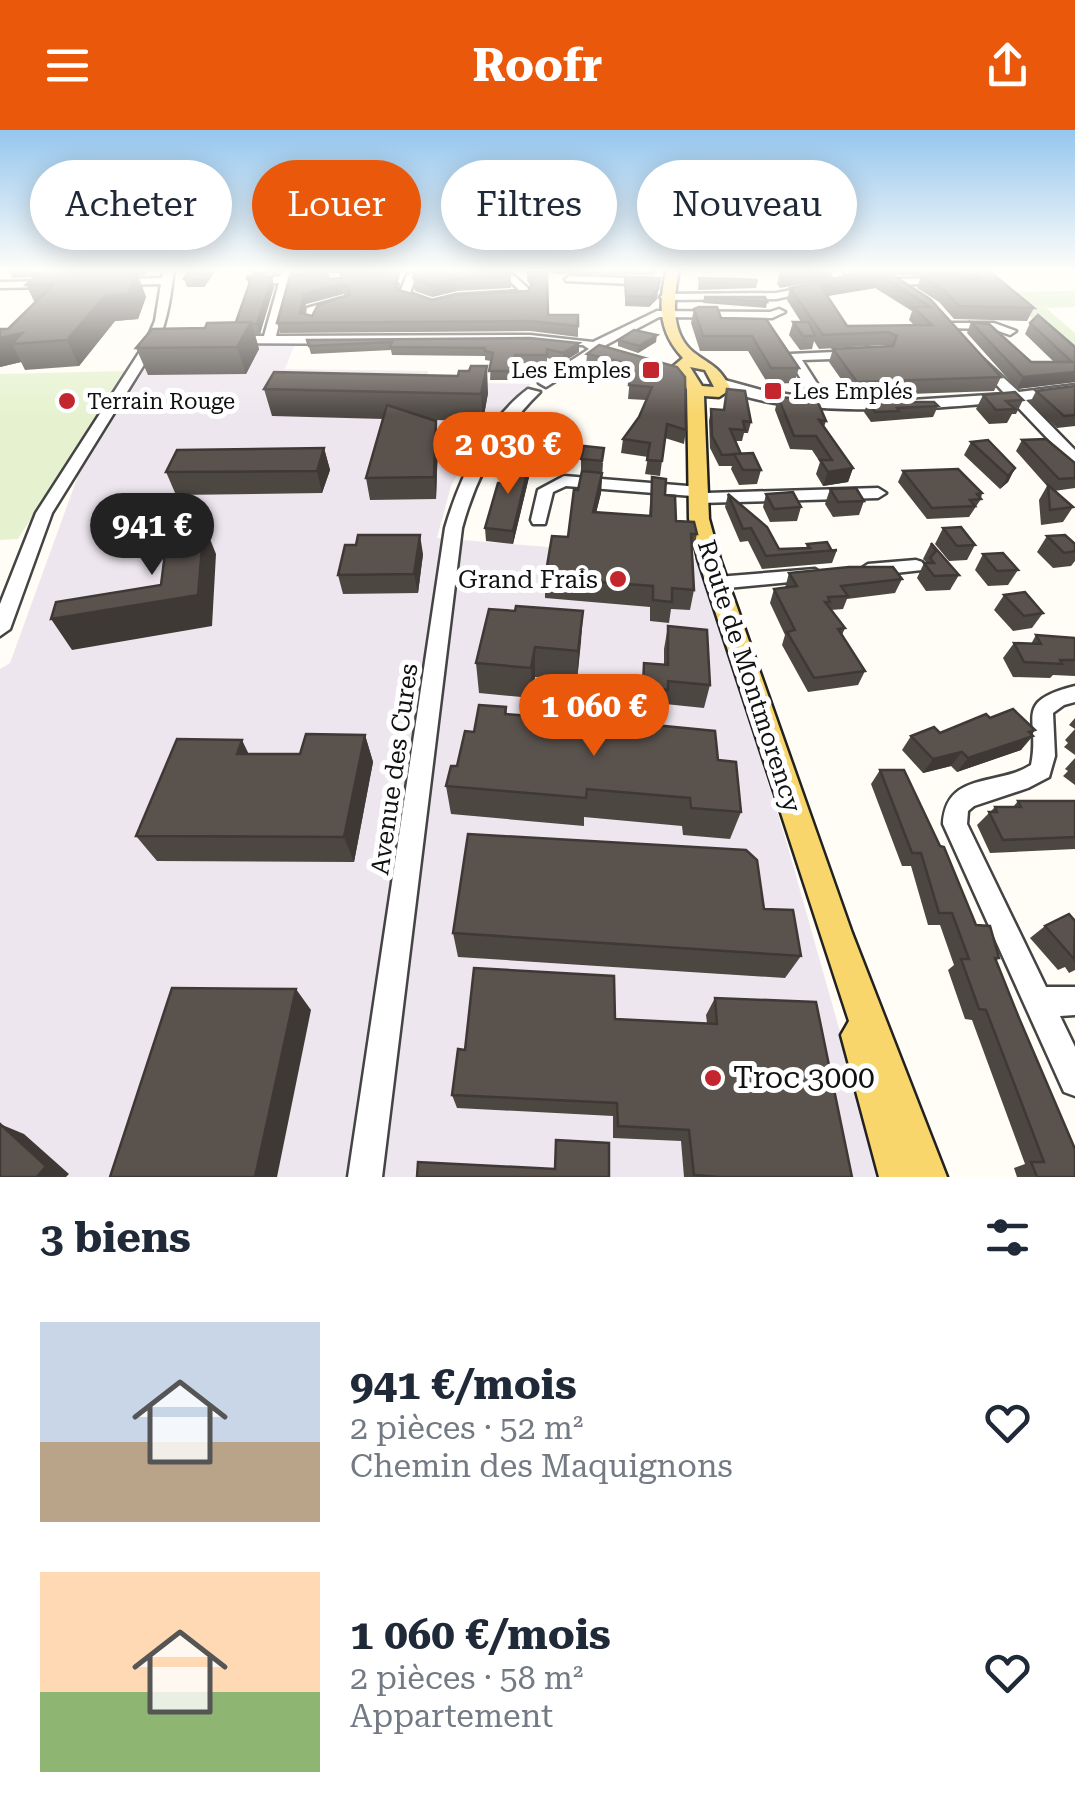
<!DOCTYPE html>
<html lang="fr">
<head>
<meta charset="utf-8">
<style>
	:root { --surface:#fff; --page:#f2f2f3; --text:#1f2937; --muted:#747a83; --accent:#ea580c }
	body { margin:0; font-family:"Roboto Serif",serif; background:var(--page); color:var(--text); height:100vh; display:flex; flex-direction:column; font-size:38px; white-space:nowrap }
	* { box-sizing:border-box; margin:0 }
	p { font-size:32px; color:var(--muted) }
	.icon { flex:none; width:55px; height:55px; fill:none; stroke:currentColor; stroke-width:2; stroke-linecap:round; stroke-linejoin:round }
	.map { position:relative; height:1047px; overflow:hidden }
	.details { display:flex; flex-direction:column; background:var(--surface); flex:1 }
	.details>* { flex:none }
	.guide { position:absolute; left:30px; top:30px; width:1015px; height:90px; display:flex; gap:20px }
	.price { position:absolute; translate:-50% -85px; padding:0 22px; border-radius:35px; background:var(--accent); color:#fff; font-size:32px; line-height:65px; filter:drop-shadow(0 2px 5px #0008) }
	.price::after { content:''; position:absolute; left:50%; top:60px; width:30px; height:22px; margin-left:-15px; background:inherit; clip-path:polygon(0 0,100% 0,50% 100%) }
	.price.current { background:#222; color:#fff }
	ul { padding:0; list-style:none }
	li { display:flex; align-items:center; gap:30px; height:250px; padding:0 40px }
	li span { display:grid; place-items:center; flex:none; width:280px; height:200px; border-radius:0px; color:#555 }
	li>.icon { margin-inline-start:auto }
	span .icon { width:120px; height:120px; fill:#fffc; stroke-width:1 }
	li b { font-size:42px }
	h2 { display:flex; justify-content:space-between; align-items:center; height:120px; padding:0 40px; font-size:42px }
	.chip { padding:0 35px; border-radius:45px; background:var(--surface); box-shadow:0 5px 25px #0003; font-size:35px; line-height:90px }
	.chip.current { background:var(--accent); color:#fff }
	header { display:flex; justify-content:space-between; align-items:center; height:130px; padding:0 40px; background:var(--accent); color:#fff; font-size:45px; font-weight:700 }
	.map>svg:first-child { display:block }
	.industrial { fill:#eee6ef }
	.green { fill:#d5ebbd }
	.pitch { fill:#e6f2cf }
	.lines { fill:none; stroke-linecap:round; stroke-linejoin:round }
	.minor-casing { stroke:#444; stroke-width:5 }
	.major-casing { stroke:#222; stroke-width:5 }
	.minor { fill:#fff; fill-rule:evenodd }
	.major { fill:#f9d66b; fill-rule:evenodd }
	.wall { fill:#4d4742; fill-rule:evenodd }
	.shaded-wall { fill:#3f3936 }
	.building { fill:#5a524d; stroke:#3f3936; stroke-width:2.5; fill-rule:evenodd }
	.poi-dot { fill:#c4262e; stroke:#fff; stroke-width:4 }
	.labels { text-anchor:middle; stroke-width:10; stroke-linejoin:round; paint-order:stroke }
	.far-poi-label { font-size:22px; fill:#111; stroke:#fff; text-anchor:start }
	.poi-label { font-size:25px; fill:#111; stroke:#fff; text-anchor:end }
	.street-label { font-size:25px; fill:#111; stroke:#fff }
	.near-poi-label { font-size:30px; fill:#111; stroke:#fff; text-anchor:start }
</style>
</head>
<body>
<header><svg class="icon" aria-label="menu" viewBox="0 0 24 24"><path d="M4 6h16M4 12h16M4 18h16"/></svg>Roofr<svg class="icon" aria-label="share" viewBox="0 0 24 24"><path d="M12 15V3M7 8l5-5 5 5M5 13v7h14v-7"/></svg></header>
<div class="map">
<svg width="1075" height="1047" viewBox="0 0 1075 1047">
	<rect width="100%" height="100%" fill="#fffdf5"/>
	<path class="industrial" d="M295,214L285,239L428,241L426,252L531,254L507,274L472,319L451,356L437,408L699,429L787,714L881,1047H0V539L10,533L79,343L155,222L175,216Z"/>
	<path class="green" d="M1075,161V177L1046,178L1075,203V224L1001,162Z"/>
	<path class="pitch" d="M125,241L18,409L0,410V244Z"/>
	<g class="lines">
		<defs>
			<g id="minor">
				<path d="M164,139H174C171,164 168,188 158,212L52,383L10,499L0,506V474L36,383L146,212L155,191L161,154L115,155L110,152L115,149L162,148Z"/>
				<path d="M283,139H291V146L338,143L343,146L342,154L337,157L332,154V149L289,152L276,206L530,205L593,212L657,181L770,182L779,179L785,182L772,188L659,187L604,216L611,222L609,225L599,224L546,257L539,253L541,250L589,219L583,215L225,213L223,210L229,206H264L279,153L256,154L251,151L280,146Z"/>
				<path d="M822,139H835L855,152L776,169L665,170L660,167L665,164L776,163L840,151Z"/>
				<path d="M415,143H511L530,160L524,168L457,171L432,177L399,165L407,145ZM415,149H508L520,161L457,165L432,171L410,163Z"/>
				<path d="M570,146L653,149L658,152L653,155L566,151L565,149Z"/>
				<path d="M946,148L950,149V153L894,155L889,152L894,149Z"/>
				<path d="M0,152L51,151L56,154L51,157L0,158Z"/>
				<path d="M342,168L346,169V173L317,182L315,193L305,191L307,178Z"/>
				<path d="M949,193H994L1016,201L1010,205L993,199L945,198L943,196Z"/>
				<path d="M857,221L863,225L861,228L802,230L827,269L896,271L1005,264L977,233L983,229L1019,262L1075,255V263L1026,270L1075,320V334L1070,332L1012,271C943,279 772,291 714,253L721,249L761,260L812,268L788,227L790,224Z"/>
				<path d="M528,259L540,262C501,300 476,346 462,398L382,1047H348L445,398C459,350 486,290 528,259Z"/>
				<path d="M564,346L700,357L707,363L878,358L886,363L878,368L699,373L693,371L692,366L566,356L553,362L545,394H533L531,390L538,360Z"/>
				<path d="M916,430L922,432L925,436L922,440L868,446L859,440L868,434Z"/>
				<path d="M815,439L824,445L821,449L717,459L708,453L717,447Z"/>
				<path d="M1075,556V572L1064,575L1053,583L1055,626L1049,647L1028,658L974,676L968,681L967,694L1046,857H1075V885L1060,886L1075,917V966L1064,962L943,694C946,641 996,657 1031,635C1041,588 1011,572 1075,556Z"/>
			</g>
			<path id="major" d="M667,139H679C674,166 669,202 693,222C713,237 718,235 731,259L719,267L704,266L709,389L720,429L852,803L947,1047H879L841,905L849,891L698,429L689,389L687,259L670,239L683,228C658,202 658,173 667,139ZM690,237L705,240L714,257L702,256Z"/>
		</defs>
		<use href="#minor" class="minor-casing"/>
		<use href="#major" class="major-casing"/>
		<use href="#minor" class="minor"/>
		<use href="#major" class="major"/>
	</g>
	<g class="wall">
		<path d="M8,139H150L145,145H138L146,167L138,189L115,191L79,236L25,240L21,232L0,237L8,199L35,173L26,155L34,147L12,148Z"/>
		<path d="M217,139L204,157H187L184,149Z"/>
		<path d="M251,139H280L277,143L256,146L274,157L260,204H255L259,219L246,244L148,245L136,218L205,198L236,192L249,156L247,149L253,146Z"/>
		<path d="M294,139H374L400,153L399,160L432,170L528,161L531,156L527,151V141L547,140L548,185L578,196V207L530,201L280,203L277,193L329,149L341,148L342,141L295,142ZM343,164L347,166L312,186L304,184L306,174Z"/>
		<path d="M553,139H656L655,145L554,144Z"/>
		<path d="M794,139L780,158L777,154L780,141Z"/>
		<path d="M842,139H981L1034,178L1027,191L954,189L939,172L917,158L921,146H929L898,145L887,142L930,169L1001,247L994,261L853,266L829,232L833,219L886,216L884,215L819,219L814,211L812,219L800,220L789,205L793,192H801L787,170L790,158L850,145ZM875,158L912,181L909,190L914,195L847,196L827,166Z"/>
		<path d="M511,145V158L457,161L432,167L415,161L413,148Z"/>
		<path d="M625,147L657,169L649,177L625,176Z"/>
		<path d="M699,148L758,150L756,158L698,160Z"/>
		<path d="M704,167L767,172L766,178L703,173Z"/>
		<path d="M694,179L721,188L766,189L799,238L794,253L768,254L748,221H700L691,193Z"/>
		<path d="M971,192L1031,232H1054L1025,204L1030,193L1075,217V252L1017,259L967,203Z"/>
		<path d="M530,208L579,222L563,232L547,228V234L515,233L514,250H490L491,231L485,230V226L392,225L391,220L311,224L307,210Z"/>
		<path d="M618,210L656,212L638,223L618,216Z"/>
		<path d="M587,224L677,237L686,300L684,314L665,308L660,346L645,344L648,327L621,323L623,309L639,287L646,270L628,269L630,247L586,237Z"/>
		<path d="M1075,256V296L1057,298L1030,273L1036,261Z"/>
		<path d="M264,259L488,263L483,291L432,290L438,313L436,369L370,370L366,348L383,289L272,286Z"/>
		<path d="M983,265L1023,270L1016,284H1012L1007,293L989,294L976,279Z"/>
		<path d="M778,267L826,291L824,297L853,338L848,352L823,356L816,344L820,332L812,320L790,319L775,280Z"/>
		<path d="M868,272L938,276L933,287L871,292L864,282Z"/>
		<path d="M711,279L751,292L748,303H744L742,311H736L741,324L761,340L757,354L739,355L731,339L732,336H719L710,318L709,291Z"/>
		<path d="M1022,310L1075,333V358L1054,361L1073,377L1063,392L1041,395L1039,370L1047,356L1016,321Z"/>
		<path d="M971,312L1015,338L1008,352L1000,359L964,325Z"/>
		<path d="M584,316L603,333L601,363L596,383L649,386L652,347L665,365L676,391L697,404L692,425L694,460L690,480L671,479L669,493L650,491V477L545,468V448L568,407L581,344V329Z"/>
		<path d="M324,318L330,340L322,363L176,365L166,342Z"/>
		<path d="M903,341L982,363L981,369L969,387L927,389L898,352Z"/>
		<path d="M530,343L513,414L486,411L485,398L502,353Z"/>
		<path d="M830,359L864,371L859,385L833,387L825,374Z"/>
		<path d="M728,364L779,419L806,418L807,414L832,421L837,420L832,433L762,439L748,411L740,412L725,377Z"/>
		<path d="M766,364L801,377L797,391L770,392L763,377Z"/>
		<path d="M943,398L975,415L967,430L949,431L935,414Z"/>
		<path d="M1047,406L1075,414V431L1071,436L1053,438L1037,422Z"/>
		<path d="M931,413L959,445L950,460L926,461L917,448L924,433H927L923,429Z"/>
		<path d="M356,415L423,424L418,463L343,464L338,445Z"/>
		<path d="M983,424L1018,440L1008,455L988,456L975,440Z"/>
		<path d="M789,443L902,449L895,463L847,469L843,479L831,480L845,498L842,505L865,541L858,555L808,562L782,515L785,505L770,473L774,459L785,458Z"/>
		<path d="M1004,465L1043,483L1032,498L1013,501L994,480Z"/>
		<path d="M515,481H583L577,551L535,547L532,568L479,563L476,533Z"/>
		<path d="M668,496L710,555L704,578L665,574L663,582L639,580L644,533L664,535V519Z"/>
		<path d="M1036,505L1075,508V546L1053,545L1050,548L1013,547L1003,528L1014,513L1031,514Z"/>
		<path d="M506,577L507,584L591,590L624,593L625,586L718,630L741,682L730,709L683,705L682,696L584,687V696L451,684L446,656L457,636Z"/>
		<path d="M990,588L1033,606L1021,620L957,642L951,636L923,643L902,620L911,606L940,603Z"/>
		<path d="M1075,588V625L1064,617L1068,613L1065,610L1075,599L1069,595Z"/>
		<path d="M365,605L373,632L354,732L157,731L136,706L249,624H300Z"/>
		<path d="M1075,628V655L1063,646L1068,641L1065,639Z"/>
		<path d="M880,640L976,795L999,828L996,831L1075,1047H1017L1014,1038L1025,1034L972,890L965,889L948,840L954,835L940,795H928L911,736H902L871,654Z"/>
		<path d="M1018,671H1075V719L990,723L977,695L995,677H1013Z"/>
		<path d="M764,779L801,826L785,848L458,827L453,803Z"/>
		<path d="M1075,791V840L1069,843L1065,837L1058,840L1030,808L1045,796Z"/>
		<path d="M715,868L852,1047H684L681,1011L613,1008V986L457,978L452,965L465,920L615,889L707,893L706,885Z"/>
	</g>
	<g class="shaded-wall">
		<path d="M130,139L134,151L137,144L146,167L138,189L115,191L79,236L67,210Z"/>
		<path d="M209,139H217L204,157L201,149Z"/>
		<path d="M251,139H280L277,143L253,147Z"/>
		<path d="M820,139H833L830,149L780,158L783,146Z"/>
		<path d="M879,145L875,158L816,168L820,155Z"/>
		<path d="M272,147L274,157L260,204L257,194Z"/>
		<path d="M660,148L657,169L649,177L650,167Z"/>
		<path d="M456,149L457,161L432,167L431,155Z"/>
		<path d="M341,154L343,164L306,174L302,193L300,183L304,164Z"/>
		<path d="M251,192L259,219L246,244L237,217Z"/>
		<path d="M22,203L12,214L21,232L0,237V208Z"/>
		<path d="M657,205L656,212L638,223L639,216Z"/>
		<path d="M579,213V222L563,232V223Z"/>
		<path d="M487,236L488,263L483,291L481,264Z"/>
		<path d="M1075,242V252L1017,259L1023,247Z"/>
		<path d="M436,291L438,313L436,369L434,347Z"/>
		<path d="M324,318L330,340L322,363L317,341Z"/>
		<path d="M530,331V343L513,414V401Z"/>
		<path d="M853,338L848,352L823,356L828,342Z"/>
		<path d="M1015,338L1008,352L1000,359L1008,346Z"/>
		<path d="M602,343L601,363L591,403L593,382Z"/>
		<path d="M204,394L216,424L212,496L72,520L51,489L198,465Z"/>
		<path d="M420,405L423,424L418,463L414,444Z"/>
		<path d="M583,481L581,512L577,551L578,521Z"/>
		<path d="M535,517V547L532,568L531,538Z"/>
		<path d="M1035,600L1021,620L957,642L968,628Z"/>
		<path d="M365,605L373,632L354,732L344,707Z"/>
		<path d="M242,610L255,637L237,624Z"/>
		<path d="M962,622L951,636L923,643L933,629Z"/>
		<path d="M296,859L311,880L277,1047H255Z"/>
		<path d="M0,994L24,1004L69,1044L66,1047H37Z"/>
	</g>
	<g class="building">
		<path d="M43,139H130L126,144H137L128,164L105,166L67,210L12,214L22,203L0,208V199H8L54,154L26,155Z"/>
		<path d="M190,139H209L201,149H184Z"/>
		<path d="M342,139H370L399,143L395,159L432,170L457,165L528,161L534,151L527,141L547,140L548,185H578V196L530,191L277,193L290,146L327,143L329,149L341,148ZM341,154L349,157V165L318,175L312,186L300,183L304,164Z"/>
		<path d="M794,139H820L783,146L780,141Z"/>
		<path d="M862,139H883L930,169L1001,247L857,252L833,219L893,216L897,206L888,202L823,205L790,158L860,143ZM879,145L931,177H913L932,195L847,196L820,155Z"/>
		<path d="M974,139L988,140L1034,178L959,176L944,160L921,146L955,145L974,151L979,148L977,140Z"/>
		<path d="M416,140H506L511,145L456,149L431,155L413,148Z"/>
		<path d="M248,146L272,147L257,194H250L251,192L234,193L236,192L249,155L250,149H247Z"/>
		<path d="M625,147L660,148L658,159L650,167L626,166Z"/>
		<path d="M699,148L739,149L758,150L700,152Z"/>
		<path d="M704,167H765L767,172Z"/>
		<path d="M699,177H717L721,188L766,189L799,238H771L752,206H703L694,179Z"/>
		<path d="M1038,185L1075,217V242L1023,247L971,192L989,194L1031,232H1072L1030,193Z"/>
		<path d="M251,192L237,217L136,218L152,199L205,198L207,193Z"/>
		<path d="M793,192H809L815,206H803Z"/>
		<path d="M634,200L657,205L639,216L618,210Z"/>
		<path d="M530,208L579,213L563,223L547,219V225H515L514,241H489L493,223L485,221V218L390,217L392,212L309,216L307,210Z"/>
		<path d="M599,215L677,237L685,247L686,300L667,294L662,331L647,330L650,313L623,309L639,287L652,257L629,255L631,234L587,224Z"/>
		<path d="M471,236H487L481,264L264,259L274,242L458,246L459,241H469Z"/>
		<path d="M1075,256V285L1064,286L1036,261Z"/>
		<path d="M727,259L745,261L751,292L743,291L745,300L730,299L741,324L722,325L712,306L711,279L724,280Z"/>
		<path d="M1015,262L1023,270L1006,271L1015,279L996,280L983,265Z"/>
		<path d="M778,267L817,270L826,291L819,290L853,338L828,342L820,330H832L816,306H794Z"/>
		<path d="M868,272H934L938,276L897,278L899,281L875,282Z"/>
		<path d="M387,275L436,291L434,347L366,348Z"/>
		<path d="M1046,309L1075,333V348L1059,349L1022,310Z"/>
		<path d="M988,310L1015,338L1008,346L971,312Z"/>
		<path d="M584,316L604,318L602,331L581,329Z"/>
		<path d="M324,318L317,341L166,342L177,320Z"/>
		<path d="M753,323L761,340H743L734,324Z"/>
		<path d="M512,329L530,331L513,401L485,398L498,353H502Z"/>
		<path d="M958,339L982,363L977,364L981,369L970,370L975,376L932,378L903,341Z"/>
		<path d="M582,341L602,343L593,382L651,386L652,347L666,349L665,365L675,366L676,391L694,392L697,404H691L694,460L672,458V472L653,470V456L545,448L552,406L568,407L574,359L578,360Z"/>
		<path d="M1048,355L1073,377L1050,380Z"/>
		<path d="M856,358L864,371L838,372L830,359Z"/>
		<path d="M793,362L801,377L774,379L766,364Z"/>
		<path d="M728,364L767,397L779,419L810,418L807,414L827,412L832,421L837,420L766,426L751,398L743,399Z"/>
		<path d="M204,394L198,465L51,489L56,472L161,455L168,399Z"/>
		<path d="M961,397L975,415L957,416L943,398Z"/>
		<path d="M358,405H420L414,444L338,445L345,415H356Z"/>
		<path d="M1065,405L1075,414V421L1064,423L1047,406Z"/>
		<path d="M931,413L959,445L934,446L924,433H934L930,428L936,421Z"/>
		<path d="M1003,423L1018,440L997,441L983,424Z"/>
		<path d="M849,437H893L902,449L841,456L848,466L828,467L830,472H825L845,498L838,499L865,541L814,548L787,502L795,500L774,459L797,456L789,443Z"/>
		<path d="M1025,462L1043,483L1024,486L1004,465Z"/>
		<path d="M516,476L583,481L578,521L535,517L531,538L476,533L489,479L515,481Z"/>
		<path d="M668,496L707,500L710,555L668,551V560L643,557L644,533L668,535Z"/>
		<path d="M1036,505L1075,508V530H1060L1062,534L1024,532L1014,513L1041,514Z"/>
		<path d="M479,575L506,577L505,584L572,589L573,582L592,584L591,590L625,593V586L644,588V594L715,601L718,630L736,632L741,682L691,678L690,668L587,659L586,668L446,656L451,636H457L465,601L474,602Z"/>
		<path d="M1013,579L1035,600L1029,602L1033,606L968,628L962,622L933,629L911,606L934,597L940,603L986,584L990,588Z"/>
		<path d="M306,604L365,605L344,707L136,706L177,609L242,610L237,624H300Z"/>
		<path d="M880,640H904L940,716L944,717L976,795L990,796L999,828H995L1019,888L1075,1019V1047H1037L1031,1032H1044L986,880L979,879L961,829H969L952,783H939L921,723H912Z"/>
		<path d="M1018,671H1075V707L1003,710L989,682H997L995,677H1021Z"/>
		<path d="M468,704L746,720L757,730L764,779L793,780L801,826L453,803Z"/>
		<path d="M1069,784L1075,791L1074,829L1045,796Z"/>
		<path d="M474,838L614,846L615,889L717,894L715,868L816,872L852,1047H720L694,1045L689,1000L618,996L617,973L452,965L458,919L465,920Z"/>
		<path d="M172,858L296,859L255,1047H110Z"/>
		<path d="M0,994L46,1036L37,1047H0Z"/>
		<path d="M556,1010L609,1013V1047H417L418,1032L555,1039Z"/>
	</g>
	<linearGradient id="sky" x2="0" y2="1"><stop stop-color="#95c6ee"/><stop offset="0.49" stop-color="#fffefa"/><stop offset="1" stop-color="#fffefa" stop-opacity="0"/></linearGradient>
	<rect width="1075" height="286" fill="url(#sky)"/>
	<g class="poi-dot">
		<rect x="641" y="230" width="20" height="20" rx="5"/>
		<rect x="763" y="251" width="20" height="20" rx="5"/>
		<circle cx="67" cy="271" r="10"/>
		<circle cx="618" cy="449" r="10"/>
		<circle cx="713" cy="948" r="10"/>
	</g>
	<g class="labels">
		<g class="far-poi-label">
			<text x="631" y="248" text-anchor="end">Les Emples</text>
			<text x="793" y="269">Les Emplés</text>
			<text x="87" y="279">Terrain Rouge</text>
		</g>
		<g class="poi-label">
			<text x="598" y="458">Grand Frais</text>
		</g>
		<g class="street-label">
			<text transform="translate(750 546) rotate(72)" y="9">Route de Montmorency</text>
			<text transform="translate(394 639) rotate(-82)" y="9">Avenue des Cures</text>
		</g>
		<g class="near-poi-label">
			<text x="733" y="958">Troc 3000</text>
		</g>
	</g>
</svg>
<b class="price" style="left:508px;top:367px">2 030 €</b>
<b class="price current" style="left:152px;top:448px">941 €</b>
<b class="price" style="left:594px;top:629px">1 060 €</b>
<div class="guide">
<a class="chip">Acheter</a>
<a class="chip current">Louer</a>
<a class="chip">Filtres</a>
<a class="chip">Nouveau</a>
</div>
</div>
<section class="details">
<h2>3 biens<svg class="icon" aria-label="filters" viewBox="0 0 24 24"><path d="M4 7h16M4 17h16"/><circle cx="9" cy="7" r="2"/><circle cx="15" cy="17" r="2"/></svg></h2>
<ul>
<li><span style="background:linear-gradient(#c9d6e8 60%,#b9a48a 0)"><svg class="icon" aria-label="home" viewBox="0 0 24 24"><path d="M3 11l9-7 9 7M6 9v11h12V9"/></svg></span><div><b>941 €/mois</b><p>2 pièces · 52 m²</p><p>Chemin des Maquignons</p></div><svg class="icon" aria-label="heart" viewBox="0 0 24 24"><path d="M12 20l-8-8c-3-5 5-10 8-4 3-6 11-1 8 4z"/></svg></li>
<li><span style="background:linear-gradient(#ffd9b3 60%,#8fb573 0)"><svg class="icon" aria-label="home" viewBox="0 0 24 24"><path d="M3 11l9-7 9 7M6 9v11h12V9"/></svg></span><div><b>1 060 €/mois</b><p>2 pièces · 58 m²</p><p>Appartement</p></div><svg class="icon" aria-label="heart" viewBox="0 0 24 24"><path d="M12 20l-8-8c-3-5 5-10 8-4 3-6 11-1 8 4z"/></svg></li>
</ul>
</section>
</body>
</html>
